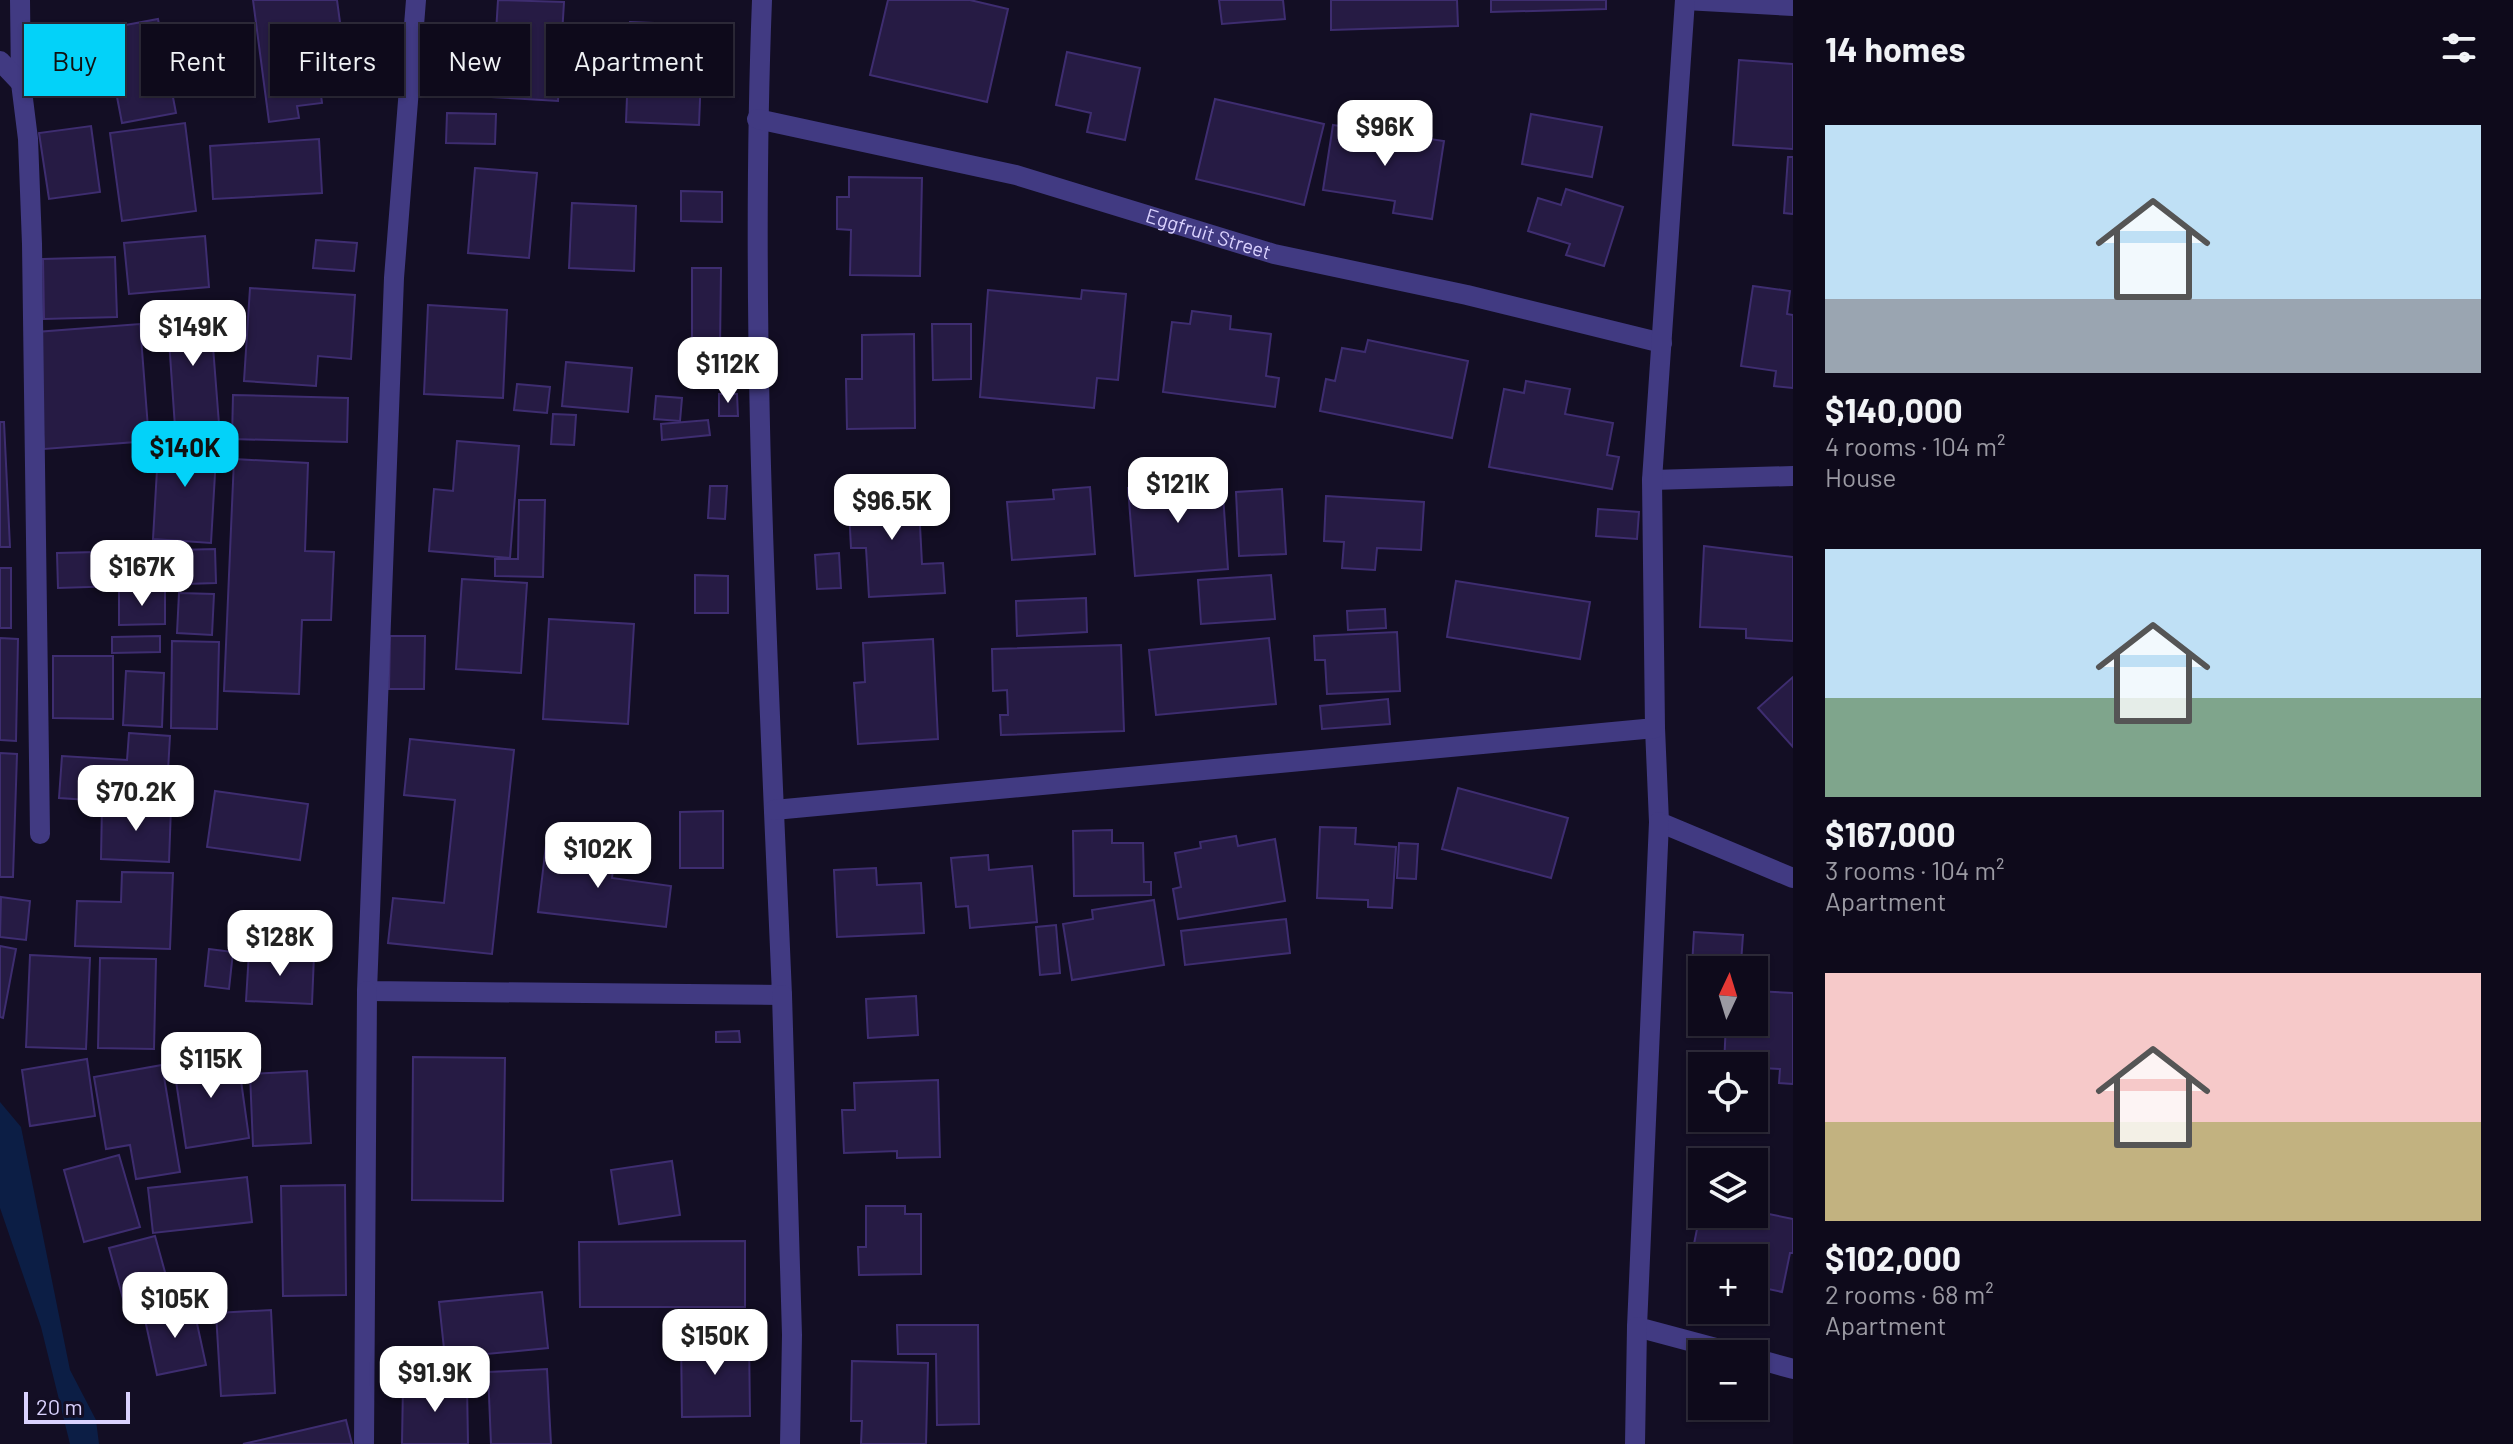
<!DOCTYPE html>
<html lang="en">
<head>
<meta charset="utf-8">
<style>
	:root { --surface:#0e0a1b; --page:#1c1828; --text:#f1f3f6; --muted:#9b9aa3; --line:#2e2b3a; --accent:#03d2f9 }
	body { margin:0; font-family:Barlow,sans-serif; background:var(--page); color:var(--text); height:100vh; display:flex; flex-direction:column; font-size:30px; white-space:nowrap }
	* { box-sizing:border-box; margin:0 }
	p { font-size:26px; color:var(--muted) }
	.icon { flex:none; width:44px; height:44px; fill:none; stroke:currentColor; stroke-width:2; stroke-linecap:round; stroke-linejoin:round }
	.map { position:relative; flex:1; overflow:hidden }
	.details { display:flex; flex-direction:column; background:var(--surface); width:720px }
	.details>* { flex:none }
	.top-card { position:absolute; left:24px; top:24px; width:760px; height:72px; display:flex; gap:16px }
	.needle { width:52px; rotate:4deg }
	.controls { position:absolute; left:1688px; top:956px; display:grid; gap:16px }
	.controls a { display:grid; place-items:center; width:80px; height:80px; border-radius:0px; background:var(--surface); box-shadow:0 2px 6px #0004,0 0 0 2px var(--line); font-size:40px }
	.scale { position:absolute; left:24px; bottom:20px; width:106px; box-sizing:border-box; padding-left:8px; border:4px solid #dad2fe; border-top:0; font-size:22px; line-height:28px; white-space:nowrap; color:#dad2fe; -webkit-text-stroke:6px #130e24; paint-order:stroke }
	.price { position:absolute; translate:-50% -68px; padding:0 18px; border-radius:16px; background:#fff; color:#222; font-size:26px; line-height:52px; filter:drop-shadow(0 2px 4px #0008) }
	.price::after { content:''; position:absolute; left:50%; top:48px; width:24px; height:18px; margin-left:-12px; background:inherit; clip-path:polygon(0 0,100% 0,50% 100%) }
	.price.active { background:var(--accent); color:#111 }
	ul { padding:0; list-style:none }
	li { display:grid; align-content:center; gap:16px; height:424px; padding:0 32px }
	li span { display:grid; place-items:center; height:248px; border-radius:0px; color:#555 }
	li>.icon { margin-inline-start:auto }
	span .icon { width:144px; height:144px; fill:#fffc; stroke-width:1 }
	li b { font-size:34px }
	h2 { display:flex; justify-content:space-between; align-items:center; height:96px; padding:0 32px; font-size:34px }
	.chip { padding:0 28px; border-radius:0px; background:var(--surface); box-shadow:0 2px 6px #0004,0 0 0 2px var(--line); font-size:28px; line-height:72px }
	.chip.active { background:var(--accent); color:#111 }
	main { display:flex; flex:1; min-height:0 }
	.map>svg:first-child { display:block }
	.water { fill:#0c1e45 }
	.building { fill:#261b44; stroke:#3e2d70; stroke-width:2 }
	.lines { fill:none; stroke-linecap:round; stroke-linejoin:round }
	.street { stroke:#413a82; stroke-width:20 }
	.labels { text-anchor:middle; stroke-width:6; stroke-linejoin:round; paint-order:stroke }
	.street-label { font-size:20px; fill:#dad2fe; stroke:#130e24 }
</style>
</head>
<body>
<main>
<div class="map">
<svg width="1793" height="1444" viewBox="0 0 1793 1444">
	<rect width="100%" height="100%" fill="#130e24"/>
	<path class="water" d="M0,1102L21,1127L70,1370L96,1420L99,1444H70L41,1327L0,1208Z"/>
	<g class="building">
		<path d="M253,0H337L344,52L316,56L322,103L297,106L299,118L269,122Z"/>
		<path d="M498,0L564,2L558,101L492,97Z"/>
		<path d="M888,0H970L1008,9L987,102L870,75Z"/>
		<path d="M1219,0H1283L1285,19L1222,24Z"/>
		<path d="M1331,0H1457L1458,26L1331,30Z"/>
		<path d="M1491,0H1606V9L1491,12Z"/>
		<path d="M158,19L176,113L122,123L104,29Z"/>
		<path d="M630,22L703,25L699,125L626,122Z"/>
		<path d="M1067,52L1140,68L1125,140L1087,132L1091,113L1056,105Z"/>
		<path d="M1739,60L1793,64V149L1733,145Z"/>
		<path d="M1215,99L1324,124L1304,205L1196,179Z"/>
		<path d="M447,113L496,114L495,144L446,143Z"/>
		<path d="M1531,114L1602,127L1592,177L1522,164Z"/>
		<path d="M185,123L196,211L122,221L110,133Z"/>
		<path d="M1333,125L1444,141L1432,219L1393,213L1395,201L1323,190Z"/>
		<path d="M91,126L100,192L49,199L39,133Z"/>
		<path d="M319,139L322,193L213,199L210,146Z"/>
		<path d="M1788,157H1793V214L1784,213Z"/>
		<path d="M475,168L537,173L529,258L468,253Z"/>
		<path d="M849,177L922,178L920,276L850,275L851,230L837,229V197H849Z"/>
		<path d="M1566,189L1623,207L1604,266L1566,255L1570,244L1528,231L1538,198L1561,205Z"/>
		<path d="M681,191L722,192V222L681,221Z"/>
		<path d="M572,203L636,206L634,271L569,268Z"/>
		<path d="M205,236L209,287L129,294L124,243Z"/>
		<path d="M316,240L357,243L354,271L313,268Z"/>
		<path d="M115,257L117,317L44,319L43,259Z"/>
		<path d="M692,268H721L720,348H692Z"/>
		<path d="M1753,286L1790,291L1787,314L1793,315V388L1774,386L1776,371L1741,366Z"/>
		<path d="M250,288L355,295L351,359L318,356L316,386L244,381Z"/>
		<path d="M988,290L1081,299L1082,290L1126,294L1118,380L1097,378L1094,408L980,397Z"/>
		<path d="M428,305L507,310L503,398L424,394Z"/>
		<path d="M210,308L219,424L175,427L167,311Z"/>
		<path d="M1192,311L1231,316L1230,329L1271,334L1266,376L1279,378L1275,407L1163,392L1172,322L1190,324Z"/>
		<path d="M140,324L149,441L44,449L36,332Z"/>
		<path d="M932,324H971V379L933,380Z"/>
		<path d="M914,334L915,428L847,429L846,379H862V335Z"/>
		<path d="M1368,340L1468,361L1452,438L1320,411L1326,379L1335,381L1342,348L1365,352Z"/>
		<path d="M566,362L632,368L628,412L562,406Z"/>
		<path d="M1526,381L1570,389L1565,414L1613,423L1607,455L1619,457L1612,489L1489,467L1504,389L1524,393Z"/>
		<path d="M517,384L550,387L547,413L514,410Z"/>
		<path d="M719,394H737L738,416H719Z"/>
		<path d="M233,395L348,398L347,442L232,439Z"/>
		<path d="M656,396L682,398L680,421L654,419Z"/>
		<path d="M553,414L576,415L574,445L551,444Z"/>
		<path d="M708,420L710,435L662,440L661,424Z"/>
		<path d="M0,422H4L10,547H0Z"/>
		<path d="M159,435L217,439L211,543L153,539Z"/>
		<path d="M457,441L519,446L510,558L429,551L434,489L453,491Z"/>
		<path d="M234,459L308,463L305,551L334,552L331,620H302L299,694L224,691Z"/>
		<path d="M1194,470L1195,482L1222,479L1228,569L1135,576L1128,488L1157,486L1156,472Z"/>
		<path d="M710,486H727L725,519L708,518Z"/>
		<path d="M918,487L922,564L943,563L945,593L869,597L866,548H851L848,490Z"/>
		<path d="M1090,487L1095,554L1012,560L1007,502L1054,499L1053,490Z"/>
		<path d="M1282,489L1286,554L1239,556L1236,492Z"/>
		<path d="M1326,496L1424,502L1421,550L1377,548L1375,570L1342,568L1344,542L1324,541Z"/>
		<path d="M519,500H545L543,577L495,576V559H518Z"/>
		<path d="M1598,509L1639,512L1637,539L1596,536Z"/>
		<path d="M1704,546L1793,557V641L1746,638V629L1700,627Z"/>
		<path d="M215,549L216,583L58,588L57,553Z"/>
		<path d="M839,553L841,588L817,589L815,555Z"/>
		<rect x="0" y="568" width="11" height="60"/>
		<path d="M695,575L728,576V613H695Z"/>
		<path d="M1271,575L1275,619L1201,624L1198,580Z"/>
		<path d="M462,579L527,583L521,673L456,669Z"/>
		<path d="M1456,581L1590,602L1580,659L1447,637Z"/>
		<path d="M119,591H165V624L119,625Z"/>
		<path d="M179,593L214,594L212,635L177,633Z"/>
		<path d="M1086,598L1087,632L1017,636L1016,601Z"/>
		<path d="M1385,609L1386,628L1348,630L1347,611Z"/>
		<path d="M549,619L634,624L628,724L543,719Z"/>
		<path d="M1397,632L1400,691L1327,694L1325,660H1315L1314,636Z"/>
		<path d="M160,636V652L112,653V637Z"/>
		<path d="M390,636H425L424,689H389Z"/>
		<path d="M0,638L18,639L16,741L0,740Z"/>
		<path d="M1269,638L1276,704L1156,715L1149,650Z"/>
		<path d="M933,639L938,739L858,744L854,683L865,682L863,643Z"/>
		<path d="M172,641L219,642L217,729L171,728Z"/>
		<path d="M1121,645L1124,731L1001,735L1000,715H1008L1007,690L993,691L992,649Z"/>
		<path d="M53,656H113V719L53,718Z"/>
		<path d="M126,671L164,673L162,727L123,725Z"/>
		<path d="M1793,677V747L1758,708Z"/>
		<path d="M1388,699L1390,724L1322,729L1320,706Z"/>
		<path d="M129,733L170,736L166,805L59,798L62,756L127,760Z"/>
		<path d="M410,739L514,750L492,954L388,943L393,898L444,903L455,800L404,795Z"/>
		<path d="M0,753L17,754L13,877H0Z"/>
		<path d="M1458,788L1568,818L1551,878L1442,849Z"/>
		<path d="M215,791L308,804L300,860L207,847Z"/>
		<path d="M102,805L171,807L169,862L101,859Z"/>
		<path d="M723,811V868H680V812Z"/>
		<path d="M1320,827L1356,828L1355,844L1396,847L1392,908L1368,907V900L1317,898Z"/>
		<path d="M1112,830V843H1143L1144,882H1151V895L1074,896L1073,831Z"/>
		<path d="M1236,836L1238,846L1275,839L1285,901L1178,919L1173,889L1181,887L1175,853L1201,848L1200,842Z"/>
		<path d="M1399,843L1418,844L1416,879L1397,878Z"/>
		<path d="M546,845L615,854L612,878L671,886L666,927L538,912Z"/>
		<path d="M988,855L989,870L1032,866L1037,922L970,928L968,906L956,907L951,858Z"/>
		<path d="M876,868L877,885L921,883L924,933L837,937L834,870Z"/>
		<path d="M122,872L173,873L170,949L75,946L77,901L121,902Z"/>
		<path d="M1,897L30,901L26,940L0,937Z"/>
		<path d="M1154,900L1164,965L1072,980L1063,924L1093,919L1092,910Z"/>
		<path d="M1286,919L1290,953L1185,965L1181,931Z"/>
		<path d="M1056,925L1060,973L1040,975L1036,927Z"/>
		<path d="M1694,932L1743,935L1741,963H1735L1734,970H1702V984H1691Z"/>
		<path d="M0,946L16,949L3,1018L0,1017Z"/>
		<path d="M209,949L233,952L229,989L205,986Z"/>
		<path d="M249,952L314,955L312,1004L246,1001Z"/>
		<path d="M30,955L90,958L86,1049L26,1047Z"/>
		<path d="M100,958L156,959L154,1049L98,1048Z"/>
		<path d="M1754,991L1793,993V1084L1779,1083L1780,1069L1724,1066L1726,1022H1754Z"/>
		<path d="M916,996L918,1035L868,1038L866,999Z"/>
		<path d="M739,1031L740,1042H716V1032Z"/>
		<path d="M237,1052L249,1138L186,1148L173,1061Z"/>
		<path d="M413,1057L505,1058L503,1201L412,1200Z"/>
		<path d="M87,1059L95,1116L30,1126L22,1070Z"/>
		<path d="M162,1065L180,1172L136,1179L130,1145L106,1149L94,1077Z"/>
		<path d="M307,1071L311,1143L253,1146L250,1074Z"/>
		<path d="M938,1080L940,1157L897,1158V1151L844,1153L842,1110H855L854,1083Z"/>
		<path d="M119,1155L140,1227L84,1242L64,1170Z"/>
		<path d="M672,1161L680,1215L619,1224L611,1170Z"/>
		<path d="M247,1177L252,1222L153,1233L148,1188Z"/>
		<path d="M345,1185L346,1295L283,1296L281,1186Z"/>
		<path d="M1702,1204V1214L1754,1211L1793,1219V1253H1790L1782,1292L1754,1286V1258H1702V1277L1688,1274Z"/>
		<path d="M866,1206H905V1214H921V1274L859,1275L858,1247H866Z"/>
		<path d="M155,1236L173,1301L127,1313L109,1248Z"/>
		<path d="M745,1241V1307H580L579,1242Z"/>
		<path d="M542,1292L548,1348L445,1358L439,1302Z"/>
		<path d="M193,1305L206,1365L157,1375L144,1315Z"/>
		<path d="M271,1310L275,1393L221,1396L216,1313Z"/>
		<path d="M897,1325H978L979,1424L937,1425L936,1354H898Z"/>
		<path d="M681,1338H749L750,1416L682,1417Z"/>
		<path d="M852,1361L928,1363L926,1444H861L862,1421H851Z"/>
		<path d="M547,1369L551,1444H491L488,1372Z"/>
		<path d="M403,1384H467L468,1444H402Z"/>
		<path d="M346,1420L352,1444H243Z"/>
	</g>
	<g class="lines">
		<g class="street">
			<path d="M20,0L21,83L28,139L32,244L40,834"/>
			<path d="M416,0L394,278L367,991L782,995C768,663 749,332 762,0"/>
			<path d="M1685,0L1793,6"/>
			<path d="M0,61L21,83"/>
			<path id="s1" d="M757,119L1016,175L1274,254L1467,295L1662,343"/>
			<path d="M1652,480L1793,476"/>
			<path d="M1655,728L1659,822L1793,878"/>
			<path d="M774,810L1655,728L1652,480L1685,0"/>
			<path d="M1659,822L1637,1327L1738,1354"/>
			<path d="M782,995L792,1335L790,1444"/>
			<path d="M1754,1358L1793,1369"/>
			<path d="M364,1444L367,991"/>
			<path d="M1635,1444L1637,1327"/>
		</g>
	</g>
	<g class="labels">
		<g class="street-label">
			<text dy="7" stroke="none"><textPath href="#s1" startOffset="466">Eggfruit Street</textPath></text>
		</g>
	</g>
</svg>
<div class="controls">
<a><svg class="needle" viewBox="-14 -14 28 28"><path d="M0-13l5 13h-10z" fill="#e53935"/><path d="M0 13l5-13h-10z" fill="#9b9aa3"/></svg></a>
<a><svg class="icon" aria-label="locate" viewBox="0 0 24 24"><circle cx="12" cy="12" r="6"/><path d="M12 2v4M12 18v4M2 12h4M18 12h4"/></svg></a>
<a><svg class="icon" aria-label="layers" viewBox="0 0 24 24"><path d="M12 4l9 5-9 5-9-5zM3 14l9 5 9-5"/></svg></a>
<a>+</a>
<a>−</a>
</div>
<div class="scale">20 m</div>
<b class="price" style="left:1385px;top:168px">$96K</b>
<b class="price" style="left:193px;top:368px">$149K</b>
<b class="price" style="left:728px;top:405px">$112K</b>
<b class="price active" style="left:185px;top:489px">$140K</b>
<b class="price" style="left:1178px;top:525px">$121K</b>
<b class="price" style="left:892px;top:542px">$96.5K</b>
<b class="price" style="left:142px;top:608px">$167K</b>
<b class="price" style="left:136px;top:833px">$70.2K</b>
<b class="price" style="left:598px;top:890px">$102K</b>
<b class="price" style="left:280px;top:978px">$128K</b>
<b class="price" style="left:211px;top:1100px">$115K</b>
<b class="price" style="left:175px;top:1340px">$105K</b>
<b class="price" style="left:715px;top:1377px">$150K</b>
<b class="price" style="left:435px;top:1414px">$91.9K</b>
<div class="top-card">
<a class="chip active">Buy</a>
<a class="chip">Rent</a>
<a class="chip">Filters</a>
<a class="chip">New</a>
<a class="chip">Apartment</a>
</div>
</div>
<section class="details">
<h2>14 homes<svg class="icon" aria-label="filters" viewBox="0 0 24 24"><path d="M4 7h16M4 17h16"/><circle cx="9" cy="7" r="2"/><circle cx="15" cy="17" r="2"/></svg></h2>
<ul>
<li><span style="background:linear-gradient(#bfe0f5 70%,#9aa5b1 0)"><svg class="icon" aria-label="home" viewBox="0 0 24 24"><path d="M3 11l9-7 9 7M6 9v11h12V9"/></svg></span><div><b>$140,000</b><p>4 rooms · 104 m²</p><p>House</p></div></li>
<li><span style="background:linear-gradient(#bfe0f5 60%,#7fa58c 0)"><svg class="icon" aria-label="home" viewBox="0 0 24 24"><path d="M3 11l9-7 9 7M6 9v11h12V9"/></svg></span><div><b>$167,000</b><p>3 rooms · 104 m²</p><p>Apartment</p></div></li>
<li><span style="background:linear-gradient(#f6c9c9 60%,#c2b280 0)"><svg class="icon" aria-label="home" viewBox="0 0 24 24"><path d="M3 11l9-7 9 7M6 9v11h12V9"/></svg></span><div><b>$102,000</b><p>2 rooms · 68 m²</p><p>Apartment</p></div></li>
</ul>
</section>
</main>
</body>
</html>
